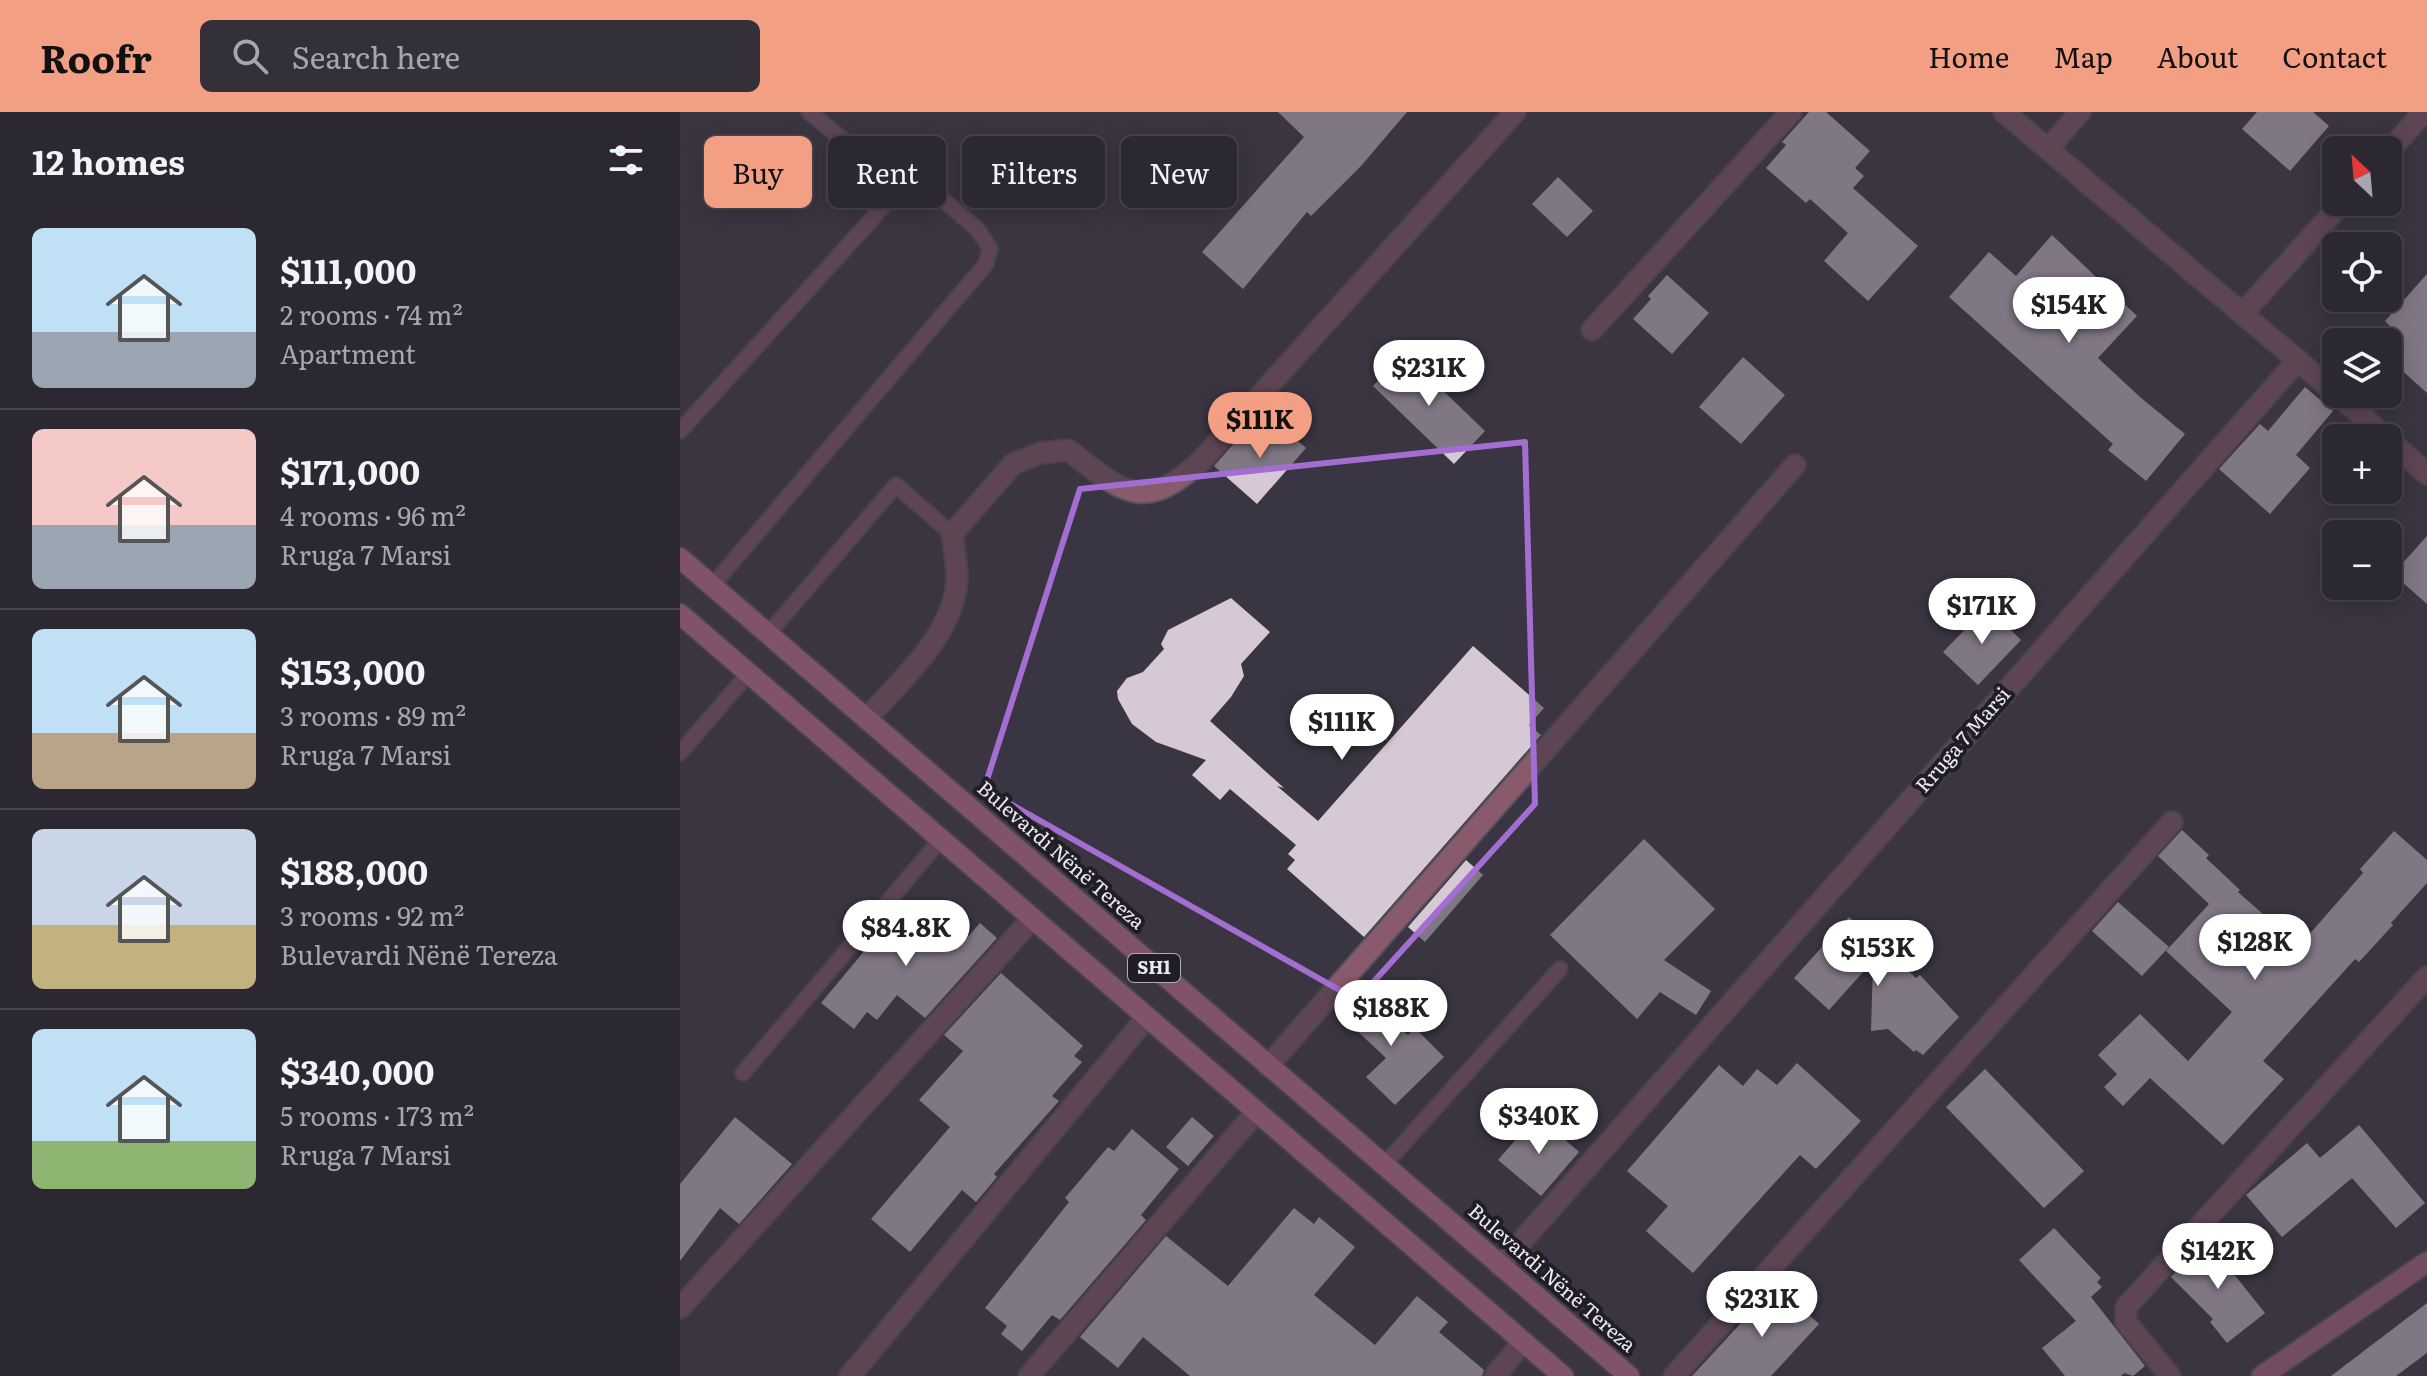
<!DOCTYPE html>
<html lang="en">
<head>
<meta charset="utf-8">
<style>
	:root { --surface:#2c2832; --page:#34303a; --text:#f1f3f6; --muted:#a6a6ac; --line:#48444d; --accent:#f39f84 }
	body { margin:0; font-family:Literata,serif; background:var(--page); color:var(--text); height:100vh; display:flex; flex-direction:column; font-size:30px; white-space:nowrap }
	* { box-sizing:border-box; margin:0 }
	p { font-size:26px; color:var(--muted) }
	.icon { flex:none; width:44px; height:44px; fill:none; stroke:currentColor; stroke-width:2; stroke-linecap:round; stroke-linejoin:round }
	.map { position:relative; flex:1; overflow:hidden }
	.drawer { display:flex; flex-direction:column; background:var(--surface); width:680px }
	.drawer>* { flex:none }
	.guide { position:absolute; left:24px; top:24px; width:760px; height:72px; display:flex; gap:16px }
	.needle { width:52px; rotate:334deg }
	.buttons { position:absolute; left:1642px; top:24px; display:grid; gap:16px }
	.buttons a { display:grid; place-items:center; width:80px; height:80px; border-radius:12px; background:var(--surface); box-shadow:0 4px 20px #0003,0 0 0 2px var(--line); font-size:40px }
	.price { position:absolute; translate:-50% -68px; padding:0 18px; border-radius:28px; background:#fff; color:#222; font-size:26px; line-height:52px; filter:drop-shadow(0 2px 4px #0008) }
	.price::after { content:''; position:absolute; left:50%; top:48px; width:24px; height:18px; margin-left:-12px; background:inherit; clip-path:polygon(0 0,100% 0,50% 100%) }
	.price.on { background:var(--accent); color:#111 }
	ul { padding:0; list-style:none }
	li { display:flex; align-items:center; gap:24px; height:200px; padding:0 32px }
	li+li { border-top:2px solid var(--line) }
	li span { display:grid; place-items:center; flex:none; width:224px; height:160px; border-radius:12px; color:#555 }
	li>.icon { margin-inline-start:auto }
	span .icon { width:96px; height:96px; fill:#fffc; stroke-width:1 }
	li b { font-size:34px }
	h2 { display:flex; justify-content:space-between; align-items:center; height:96px; padding:0 32px; font-size:34px }
	.pill { padding:0 28px; border-radius:12px; background:var(--surface); box-shadow:0 4px 20px #0003,0 0 0 2px var(--line); font-size:28px; line-height:72px }
	.pill.on { background:var(--accent); color:#111 }
	header { display:flex; align-items:center; gap:48px; box-sizing:border-box; height:112px; padding:0 40px; background:var(--accent); color:#111 }
	header strong { font-size:38px }
	nav { display:flex; gap:44px; margin-inline-start:auto; font-size:28px }
	.search { width:560px; height:72px; background:var(--page); display:flex; align-items:center; gap:20px; box-sizing:border-box; padding:0 28px; border-radius:12px; color:var(--muted); font-size:30px }
	main { display:flex; flex:1; min-height:0 }
	.map>svg:first-child { display:block }
	.building { fill:#d6c8d4 }
	.lines { fill:none; stroke-linecap:round; stroke-linejoin:round }
	.service-casing { stroke:#56525e; stroke-width:18 }
	.minor-casing { stroke:#56525e; stroke-width:24 }
	.secondary-casing { stroke:#56525e; stroke-width:24 }
	.primary-casing { stroke:#56525e; stroke-width:24 }
	.service { stroke:#895a6b; stroke-width:14 }
	.minor { stroke:#895a6b; stroke-width:20 }
	.secondary { stroke:#b56b87; stroke-width:20 }
	.primary { stroke:#d7789c; stroke-width:20 }
	.marked { fill:none; stroke:#a36ed1; stroke-width:6; stroke-linejoin:round }
	.labels { text-anchor:middle; stroke-width:8; stroke-linejoin:round; paint-order:stroke }
	.shield { fill:#201e24; stroke:#afacb4; stroke-width:2 }
	.shield-label { font-size:18px; font-weight:bold; fill:#ece9f2 }
	.street-label { font-size:20px; fill:#ece9f2; stroke:#201e24 }
</style>
</head>
<body>
<header>
<strong>Roofr</strong>
<div class="search"><svg class="icon" aria-label="search" viewBox="0 0 24 24"><circle cx="10" cy="10" r="6"/><path d="M15 15l6 6"/></svg>Search here</div>
<nav><a>Home</a><a>Map</a><a>About</a><a>Contact</a></nav>
</header>
<main>
<section class="drawer">
<h2>12 homes<svg class="icon" aria-label="filters" viewBox="0 0 24 24"><path d="M4 7h16M4 17h16"/><circle cx="9" cy="7" r="2"/><circle cx="15" cy="17" r="2"/></svg></h2>
<ul>
<li><span style="background:linear-gradient(#bfe0f5 65%,#9aa5b1 0)"><svg class="icon" aria-label="home" viewBox="0 0 24 24"><path d="M3 11l9-7 9 7M6 9v11h12V9"/></svg></span><div><b>$111,000</b><p>2 rooms · 74 m²</p><p>Apartment</p></div></li>
<li><span style="background:linear-gradient(#f6c9c9 60%,#9aa5b1 0)"><svg class="icon" aria-label="home" viewBox="0 0 24 24"><path d="M3 11l9-7 9 7M6 9v11h12V9"/></svg></span><div><b>$171,000</b><p>4 rooms · 96 m²</p><p>Rruga 7 Marsi</p></div></li>
<li><span style="background:linear-gradient(#bfe0f5 65%,#b9a48a 0)"><svg class="icon" aria-label="home" viewBox="0 0 24 24"><path d="M3 11l9-7 9 7M6 9v11h12V9"/></svg></span><div><b>$153,000</b><p>3 rooms · 89 m²</p><p>Rruga 7 Marsi</p></div></li>
<li><span style="background:linear-gradient(#c9d6e8 60%,#c2b280 0)"><svg class="icon" aria-label="home" viewBox="0 0 24 24"><path d="M3 11l9-7 9 7M6 9v11h12V9"/></svg></span><div><b>$188,000</b><p>3 rooms · 92 m²</p><p>Bulevardi Nënë Tereza</p></div></li>
<li><span style="background:linear-gradient(#bfe0f5 70%,#8fb573 0)"><svg class="icon" aria-label="home" viewBox="0 0 24 24"><path d="M3 11l9-7 9 7M6 9v11h12V9"/></svg></span><div><b>$340,000</b><p>5 rooms · 173 m²</p><p>Rruga 7 Marsi</p></div></li>
</ul>
</section>
<div class="map">
<svg width="1747" height="1264" viewBox="0 0 1747 1264">
	<rect width="100%" height="100%" fill="#3a3542"/>
	<g class="building">
		<path d="M598,0H727L681,54L631,104L627,100L563,177L522,140L624,25Z"/>
		<path d="M1129,0H1146L1190,39L1175,56L1184,64L1173,76L1238,134L1188,189L1144,149L1168,121L1130,87L1126,91L1086,56L1106,33L1102,30Z"/>
		<path d="M1577,0H1633L1649,14L1610,59L1562,17Z"/>
		<path d="M878,65L913,99L887,125L852,92Z"/>
		<path d="M1372,123L1457,204L1418,246L1460,285L1505,322L1466,369L1428,338L1433,332L1269,185L1309,140L1336,164Z"/>
		<path d="M1747,162V281L1708,246V218L1711,215L1705,209Z"/>
		<path d="M987,163L1029,201L992,242L953,207L971,187L968,184Z"/>
		<path d="M724,241L805,319L774,352L693,274Z"/>
		<path d="M1063,245L1105,283L1061,332L1019,295Z"/>
		<path d="M1625,275L1653,299L1616,343L1630,356L1590,402L1539,357L1580,312L1588,319Z"/>
		<path d="M597,311L626,336L577,392L534,354L571,312L585,325Z"/>
		<path d="M1747,424V492L1713,462Z"/>
		<path d="M551,486L590,520L561,552L564,564L551,585L530,609L604,676L597,674L638,709L793,534L864,596L849,613L861,623L684,825L607,757L615,748L608,742L616,733L550,677L540,688L512,663L526,648L476,630L452,612L438,587L437,579L447,566L463,560L484,537L481,532L488,518Z"/>
		<path d="M1307,495L1341,528L1298,573L1263,540Z"/>
		<path d="M1502,718L1529,743L1526,746L1560,778L1558,780L1619,834L1683,761L1680,757L1714,719L1747,748V771L1711,811L1713,813L1679,850L1675,847L1583,949L1604,967L1543,1033L1470,966L1443,994L1424,975L1437,962L1418,943L1460,902L1508,949L1552,900L1486,839L1529,792L1478,744Z"/>
		<path d="M964,727L1035,797L984,848L1031,879L1016,903L980,880L957,907L870,823Z"/>
		<path d="M786,748L803,763L745,830L728,815Z"/>
		<path d="M226,789L277,831L282,825L285,828L300,811L317,826L245,906L217,883L197,908L187,900L174,917L141,891Z"/>
		<path d="M1438,790L1489,835L1462,864L1412,819Z"/>
		<path d="M1169,805L1236,866L1240,863L1279,905L1243,943L1236,938L1234,940L1208,917L1191,919L1193,849L1149,898L1114,866Z"/>
		<path d="M321,861L403,934L394,944L402,950L372,984L379,989L314,1062L317,1065L296,1090L282,1078L230,1140L191,1107L270,1015L239,988L283,939L264,923Z"/>
		<path d="M676,877L728,923L735,916L764,945L715,993L686,965L706,946L656,899Z"/>
		<path d="M1117,951L1181,1009L1136,1057L1120,1043L1013,1161L966,1119L988,1094L947,1059L1039,953L1063,974L1077,957L1097,973Z"/>
		<path d="M1305,957L1404,1059L1364,1096L1266,995Z"/>
		<path d="M857,1003L899,1040L861,1084L818,1048Z"/>
		<path d="M55,1005L112,1052L59,1112L40,1096L0,1149V1072Z"/>
		<path d="M512,1005L534,1024L508,1054L486,1035Z"/>
		<path d="M1679,1013L1745,1091L1716,1116L1672,1066L1602,1125L1566,1083L1627,1031L1640,1046Z"/>
		<path d="M452,1017L499,1057L461,1103L466,1108L380,1208L372,1203L342,1239L321,1222L327,1214L305,1196L389,1090L385,1086L428,1035L434,1039Z"/>
		<path d="M614,1096L634,1112L639,1105L675,1135L634,1183L695,1233L737,1184L768,1210L759,1220L804,1258L802,1264H510L463,1225L438,1256L400,1225L486,1124L548,1174Z"/>
		<path d="M1374,1116L1421,1166L1417,1170L1422,1175L1411,1185L1465,1254L1453,1264L1444,1261L1441,1264H1385L1362,1236L1396,1209L1339,1148Z"/>
		<path d="M1527,1126L1553,1152L1549,1156L1585,1201L1547,1231L1530,1210L1533,1207L1491,1165Z"/>
		<path d="M1096,1173L1139,1212L1091,1264H1012Z"/>
		<path d="M1747,1191V1241L1716,1264H1651Z"/>
	</g>
	<g class="lines">
		<defs>
			<g id="service">
				<path d="M129,0L221,75"/>
				<path d="M0,319L221,75L241,69L297,117L310,136L306,152L32,474"/>
				<path d="M88,522L216,373L272,422"/>
				<path d="M0,641L68,562"/>
				<path d="M63,961L262,726"/>
				<path d="M704,1053L880,857"/>
			</g>
			<g id="minor">
				<path d="M1324,0L1656,281"/>
				<path d="M1368,37L1400,0"/>
				<path d="M1708,40L1744,0"/>
				<path d="M1563,201L1663,90"/>
				<path d="M912,218L1111,0"/>
				<path d="M1657,282L1707,326"/>
				<path d="M1708,327L1747,362"/>
				<path d="M186,607C221,568 275,522 277,466C277,451 274,436 272,422L333,352L360,341L388,338C443,380 463,403 522,348L835,0"/>
				<path d="M588,954L1115,353"/>
				<path d="M820,1154L1618,248"/>
				<path d="M0,1196L353,806"/>
				<path d="M170,1264L467,905"/>
				<path d="M349,1264L577,999"/>
				<path d="M815,1264L843,1230"/>
				<path d="M994,1264L1492,710"/>
				<path d="M1490,1264L1446,1210V1195L1747,865"/>
			</g>
			<path id="secondary" d="M1582,1264L1747,1150"/>
			<g id="primary">
				<path d="M0,446L949,1264"/>
				<path d="M0,502L883,1264"/>
			</g>
		</defs>
		<use href="#service" class="service-casing"/>
		<use href="#minor" class="minor-casing"/>
		<use href="#secondary" class="secondary-casing"/>
		<use href="#primary" class="primary-casing"/>
		<use href="#service" class="service"/>
		<use href="#minor" class="minor"/>
		<use href="#secondary" class="secondary"/>
		<use href="#primary" class="primary"/>
	</g>
	<path d="M0 0H1747V1264H0ZM845,330L855,692L677,888L304,677L400,377Z" fill="#3a3542" fill-opacity=".55" fill-rule="evenodd"/>
	<path class="marked" d="M845,330L855,692L677,888L304,677L400,377Z"/>
	<g class="labels">
		<rect class="shield" x="448" y="842" width="52" height="28" rx="6"/>
		<g class="shield-label">
			<text x="474" y="862">SH1</text>
		</g>
		<g class="street-label">
			<text transform="translate(1283 628) rotate(-49)" y="7">Rruga 7 Marsi</text>
			<text transform="translate(381 743) rotate(41)" y="7">Bulevardi Nënë Tereza</text>
			<text transform="translate(872 1166) rotate(41)" y="7">Bulevardi Nënë Tereza</text>
		</g>
	</g>
</svg>
<div class="buttons">
<a><svg class="needle" viewBox="-14 -14 28 28"><path d="M0-13l5 13h-10z" fill="#e53935"/><path d="M0 13l5-13h-10z" fill="#a6a6ac"/></svg></a>
<a><svg class="icon" aria-label="locate" viewBox="0 0 24 24"><circle cx="12" cy="12" r="6"/><path d="M12 2v4M12 18v4M2 12h4M18 12h4"/></svg></a>
<a><svg class="icon" aria-label="layers" viewBox="0 0 24 24"><path d="M12 4l9 5-9 5-9-5zM3 14l9 5 9-5"/></svg></a>
<a>+</a>
<a>−</a>
</div>
<b class="price" style="left:1389px;top:233px">$154K</b>
<b class="price" style="left:749px;top:296px">$231K</b>
<b class="price on" style="left:580px;top:348px">$111K</b>
<b class="price" style="left:1302px;top:534px">$171K</b>
<b class="price" style="left:662px;top:650px">$111K</b>
<b class="price" style="left:226px;top:856px">$84.8K</b>
<b class="price" style="left:1575px;top:870px">$128K</b>
<b class="price" style="left:1198px;top:876px">$153K</b>
<b class="price" style="left:711px;top:936px">$188K</b>
<b class="price" style="left:859px;top:1044px">$340K</b>
<b class="price" style="left:1538px;top:1179px">$142K</b>
<b class="price" style="left:1082px;top:1227px">$231K</b>
<div class="guide">
<a class="pill on">Buy</a>
<a class="pill">Rent</a>
<a class="pill">Filters</a>
<a class="pill">New</a>
</div>
</div>
</main>
</body>
</html>
